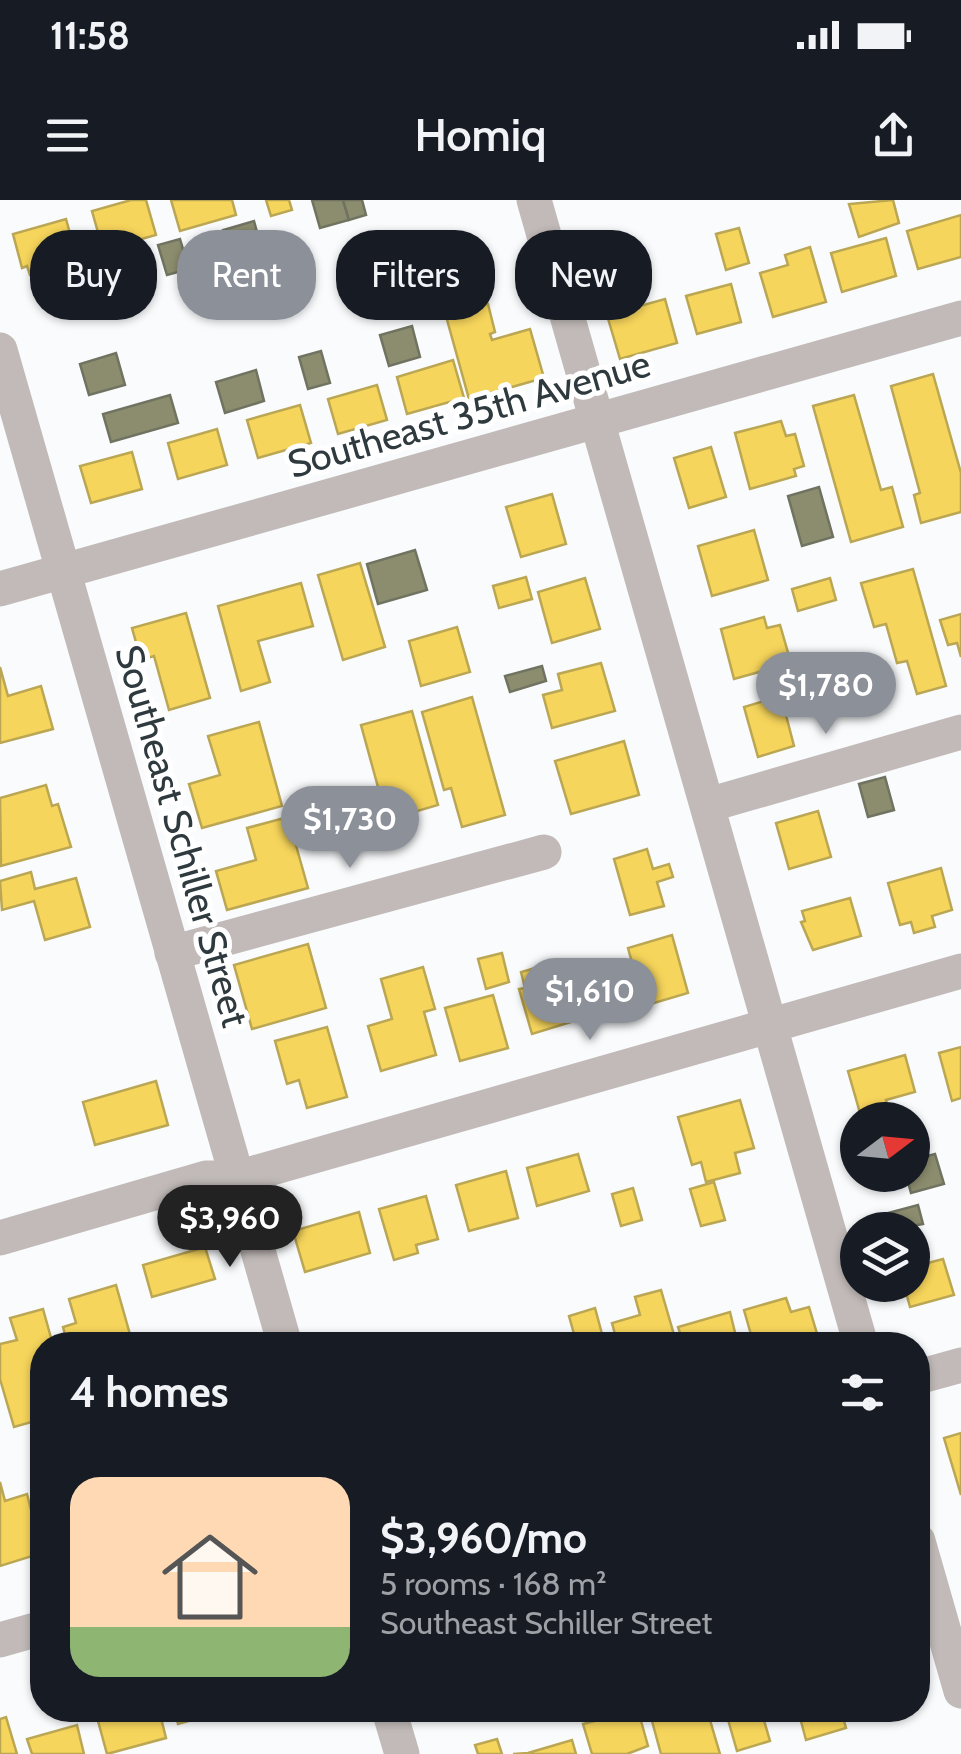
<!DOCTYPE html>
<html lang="en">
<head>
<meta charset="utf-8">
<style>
	:root { --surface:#171b24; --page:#242831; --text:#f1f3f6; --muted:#9ea1a6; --accent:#8c9099 }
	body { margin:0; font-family:Cabin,sans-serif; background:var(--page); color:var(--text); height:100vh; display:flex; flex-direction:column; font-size:38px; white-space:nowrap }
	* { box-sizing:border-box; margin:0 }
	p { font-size:32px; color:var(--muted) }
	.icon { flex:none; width:55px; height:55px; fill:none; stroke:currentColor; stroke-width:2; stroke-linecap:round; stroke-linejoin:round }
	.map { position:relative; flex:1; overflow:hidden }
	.drawer { position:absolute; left:30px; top:1132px; width:900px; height:390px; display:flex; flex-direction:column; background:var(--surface); border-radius:40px; box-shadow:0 2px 8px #0004 }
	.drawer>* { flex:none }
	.hud { position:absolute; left:30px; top:30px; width:902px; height:90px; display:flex; gap:20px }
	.needle { width:65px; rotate:74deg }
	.buttons { position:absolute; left:840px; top:902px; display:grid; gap:20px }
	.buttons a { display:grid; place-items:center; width:90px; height:90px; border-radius:50%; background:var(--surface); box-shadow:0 2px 8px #0004; font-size:50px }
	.price { position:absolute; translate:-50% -85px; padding:0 22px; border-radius:35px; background:var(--accent); color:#fff; font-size:32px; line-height:65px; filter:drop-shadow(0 2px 5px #0008) }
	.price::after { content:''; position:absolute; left:50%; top:60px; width:30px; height:22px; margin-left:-15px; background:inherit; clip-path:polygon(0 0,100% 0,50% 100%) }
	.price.active { background:#222; color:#fff }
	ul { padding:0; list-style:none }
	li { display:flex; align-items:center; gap:30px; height:250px; padding:0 40px }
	li span { display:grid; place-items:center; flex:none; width:280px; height:200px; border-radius:30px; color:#555 }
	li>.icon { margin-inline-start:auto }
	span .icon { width:120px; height:120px; fill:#fffc; stroke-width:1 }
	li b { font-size:42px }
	h2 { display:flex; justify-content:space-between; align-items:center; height:120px; padding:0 40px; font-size:42px }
	.chip { padding:0 35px; border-radius:40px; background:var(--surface); box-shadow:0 2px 8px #0004; font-size:35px; line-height:90px }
	.chip.active { background:var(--accent); color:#fff }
	.status { display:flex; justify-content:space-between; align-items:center; height:70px; padding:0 50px; background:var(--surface); direction:ltr }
	.status svg { height:28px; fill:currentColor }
	header { display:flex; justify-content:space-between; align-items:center; height:130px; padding:0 40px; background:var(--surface); font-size:45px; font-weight:600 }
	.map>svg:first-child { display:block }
	.homes { fill:#f6d55c; stroke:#baa653; stroke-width:2.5 }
	.industry { fill:#8c8c6e; stroke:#707360; stroke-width:2.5 }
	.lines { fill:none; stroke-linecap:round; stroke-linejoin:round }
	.street { stroke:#c1bab8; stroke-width:35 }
	.labels { text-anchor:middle; stroke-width:10; stroke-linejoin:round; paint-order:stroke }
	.street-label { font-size:38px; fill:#2f3a3f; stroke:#fff }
</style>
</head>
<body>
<div class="status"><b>11:58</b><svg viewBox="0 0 49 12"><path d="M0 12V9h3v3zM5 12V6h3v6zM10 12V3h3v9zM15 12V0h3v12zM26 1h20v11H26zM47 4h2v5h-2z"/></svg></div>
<header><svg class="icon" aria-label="menu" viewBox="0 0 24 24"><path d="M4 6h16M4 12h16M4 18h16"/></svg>Homiq<svg class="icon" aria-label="share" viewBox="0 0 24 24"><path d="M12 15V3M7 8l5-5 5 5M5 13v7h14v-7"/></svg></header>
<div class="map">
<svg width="961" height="1554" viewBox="0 0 961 1554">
	<rect width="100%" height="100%" fill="#f9fbfd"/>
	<g class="homes">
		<path d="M131,0H146L156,35L103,50L92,11Z"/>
		<path d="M171,0H232L236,15L180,31Z"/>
		<path d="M266,0H289L292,10L271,16Z"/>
		<path d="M893,0L899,23L859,37L849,4Z"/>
		<path d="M961,15V57L918,69L907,31Z"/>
		<path d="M66,19L78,62L30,75L27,66L22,68L13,34Z"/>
		<path d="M739,28L749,63L726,70L716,34Z"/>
		<path d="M886,38L896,76L842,92L831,53Z"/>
		<path d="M810,47L826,102L773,117L760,73L788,65L785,55Z"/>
		<path d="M731,84L741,122L697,134L686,96Z"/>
		<path d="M665,99L677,143L620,159L607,115Z"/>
		<path d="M488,104L495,132L490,134L492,140L530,129L544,178L469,199L446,116Z"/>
		<path d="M453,160L464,198L407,214L397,177Z"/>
		<path d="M933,174L961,273V312L921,323L914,295L920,293L891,186Z"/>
		<path d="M377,185L387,220L338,234L328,199Z"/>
		<path d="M854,195L881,290L892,287L903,327L851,342L813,206Z"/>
		<path d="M300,205L311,243L258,258L247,220Z"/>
		<path d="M781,221L786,236L795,234L804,266L794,269L796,276L750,289L735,233Z"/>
		<path d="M217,229L227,265L178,279L168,243Z"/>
		<path d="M711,247L726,297L689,308L674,258Z"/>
		<path d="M132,252L142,289L91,303L80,266Z"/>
		<path d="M552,294L566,344L521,357L506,307Z"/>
		<path d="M754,330L768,380L712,396L698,346Z"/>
		<path d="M360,363L385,447L343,460L318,375Z"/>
		<path d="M913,369L946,486L917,494L907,461L897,463L886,424L874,427L861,383Z"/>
		<path d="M526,377L532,399L499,408L493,386Z"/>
		<path d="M585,378L600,429L552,443L538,392Z"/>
		<path d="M830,378L836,400L798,411L792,389Z"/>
		<path d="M301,383L313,426L258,441L270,482L241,491L218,406Z"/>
		<path d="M186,413L210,498L169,510L154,456L141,460L132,428Z"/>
		<path d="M961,414V457L957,443L948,445L940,420Z"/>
		<path d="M764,417L767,428L780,425L791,463L734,479L721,429Z"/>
		<path d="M457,427L470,472L421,486L409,441Z"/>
		<path d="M601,463L615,511L552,528L543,495L562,490L558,474Z"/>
		<path d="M0,467L8,496L41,486L53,529L0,543Z"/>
		<path d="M781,496L794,546L758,557L744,507Z"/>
		<path d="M472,497L505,615L462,627L451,588L444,590L422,512Z"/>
		<path d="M412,511L438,605L387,620L361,525Z"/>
		<path d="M259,522L282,606L202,628L189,584L220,575L208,536Z"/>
		<path d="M624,541L639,595L571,614L555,561Z"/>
		<path d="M46,585L52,606L58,604L71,647L1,666L0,598Z"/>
		<path d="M818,611L831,657L789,669L776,623Z"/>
		<path d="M288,617L308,688L227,710L216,671L256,660L247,628Z"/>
		<path d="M647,649L653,669L669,664L673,677L657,682L664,706L630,715L614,659Z"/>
		<path d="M941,668L952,710L932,716L935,727L914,733L911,722L900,725L888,683Z"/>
		<path d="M31,672L35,689L76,678L90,727L45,740L34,701L2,710L0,681Z"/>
		<path d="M850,698L861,736L813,750L801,722L805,721L802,711Z"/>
		<path d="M672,735L688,793L644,806L628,748Z"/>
		<path d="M308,744L326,808L252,829L234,765Z"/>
		<path d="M502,753L509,782L486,789L478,759Z"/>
		<path d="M552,763L556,779L568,775L581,819L532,834L519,789L525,788L521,772Z"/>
		<path d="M423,767L435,809L424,812L436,855L381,871L368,826L392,819L381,779Z"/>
		<path d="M493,795L508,848L460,861L445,808Z"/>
		<path d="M327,827L347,897L307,908L299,880L287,884L275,841Z"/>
		<path d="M961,847V898L952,901L939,853Z"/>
		<path d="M905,855L915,892L886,900L890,918L862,920L848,871Z"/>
		<path d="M156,881L168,925L95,945L83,902Z"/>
		<path d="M740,900L754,948L735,953L740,973L706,982L701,962L692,965L678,917Z"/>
		<path d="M578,954L589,991L537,1006L527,968Z"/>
		<path d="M506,971L518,1018L469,1031L456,985Z"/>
		<path d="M714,982L725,1020L701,1026L690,989Z"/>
		<path d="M633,988L642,1020L621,1026L612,994Z"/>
		<path d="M426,996L438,1039L416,1045L418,1053L394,1060L379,1009Z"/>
		<path d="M359,1012L370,1053L305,1072L293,1031Z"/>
		<path d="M205,1047L215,1079L152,1097L143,1065Z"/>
		<path d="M919,1048L924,1064L943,1059L954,1095L910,1107L904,1085H912V1050Z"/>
		<path d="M116,1085L133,1145H68L63,1127L76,1123L69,1099Z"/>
		<path d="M661,1090L677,1145H618L612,1123L640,1115L635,1097Z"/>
		<path d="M786,1098L791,1112L809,1107L818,1137L790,1145H754L744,1110Z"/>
		<path d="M595,1108L605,1145H546L574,1134L569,1116Z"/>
		<path d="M43,1109L53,1145H42V1219L14,1227L0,1179V1144L17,1140L10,1118Z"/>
		<path d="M730,1112L738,1145H684L678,1127Z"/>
		<path d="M961,1233V1295L944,1238Z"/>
		<path d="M0,1282L5,1301L27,1294L42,1353L0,1366Z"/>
		<path d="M95,1510H159L166,1538L107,1554Z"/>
		<path d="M174,1510H228L178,1524Z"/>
		<path d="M267,1510H304L270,1520Z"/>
		<path d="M638,1510L648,1546L627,1554H592L583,1524Z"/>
		<path d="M649,1510H707L720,1554H661Z"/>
		<path d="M749,1510H761L770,1541L737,1551L727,1516Z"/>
		<path d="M798,1510H841L846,1528L806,1540Z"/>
		<path d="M6,1517L17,1554H0V1519Z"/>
		<path d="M77,1525L84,1554H32L27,1539Z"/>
		<path d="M497,1539L502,1554H478L475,1545Z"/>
		<path d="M572,1540L576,1554H513L528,1553Z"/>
	</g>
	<g class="industry">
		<path d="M312,0H343L349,20L320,28Z"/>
		<path d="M343,0H362L366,15L349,20Z"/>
		<path d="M254,21L261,47L230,55L223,30Z"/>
		<path d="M180,39L189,69L167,75L158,45Z"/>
		<path d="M106,65L117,104L90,112L79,72Z"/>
		<path d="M412,126L420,157L389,166L380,135Z"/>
		<path d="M321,151L330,183L308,189L299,157Z"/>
		<path d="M116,153L125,185L89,195L80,164Z"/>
		<path d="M256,170L264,201L225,213L216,182Z"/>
		<path d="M170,195L178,223L111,242L103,214Z"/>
		<path d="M819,287L833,337L802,346L788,296Z"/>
		<path d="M415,350L427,390L378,404L367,364Z"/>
		<path d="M542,466L546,481L510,492L505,476Z"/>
		<path d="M817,473L824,500L802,507L794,479Z"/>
		<path d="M885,577L894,610L868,617L859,584Z"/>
		<path d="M609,771L617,804L595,810L586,777Z"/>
		<path d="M935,954L944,984L911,993L906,975H912V960Z"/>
		<path d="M918,1005L923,1024L889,1030L884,1014Z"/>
	</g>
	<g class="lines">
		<g class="street">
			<path d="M534,0L861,1145"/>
			<path d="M0,150L285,1145"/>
			<path d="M0,389L961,118"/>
			<path d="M708,605L961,532"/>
			<path d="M172,753L544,652"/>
			<path d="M0,1038L206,978H237L961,771"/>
			<path d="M918,1177L961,1165"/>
			<path d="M918,1341L961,1491"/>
			<path d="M0,1440L42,1428"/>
			<path d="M389,1510L402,1554"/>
		</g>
	</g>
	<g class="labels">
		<g class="street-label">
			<text transform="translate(469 214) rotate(-16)" y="13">Southeast 35th Avenue</text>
			<text transform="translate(182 636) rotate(74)" y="13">Southeast Schiller Street</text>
		</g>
	</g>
</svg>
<div class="buttons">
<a><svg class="needle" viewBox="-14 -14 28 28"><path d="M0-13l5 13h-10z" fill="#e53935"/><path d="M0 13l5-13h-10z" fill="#9ea1a6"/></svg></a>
<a><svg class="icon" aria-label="layers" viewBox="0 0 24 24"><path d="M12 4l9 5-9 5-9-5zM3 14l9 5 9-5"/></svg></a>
</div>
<b class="price" style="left:826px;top:537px">$1,780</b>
<b class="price" style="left:350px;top:671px">$1,730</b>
<b class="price" style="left:590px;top:843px">$1,610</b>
<b class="price active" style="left:230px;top:1070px">$3,960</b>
<div class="hud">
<a class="chip">Buy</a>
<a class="chip active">Rent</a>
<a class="chip">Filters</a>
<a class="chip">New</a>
</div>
<section class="drawer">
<h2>4 homes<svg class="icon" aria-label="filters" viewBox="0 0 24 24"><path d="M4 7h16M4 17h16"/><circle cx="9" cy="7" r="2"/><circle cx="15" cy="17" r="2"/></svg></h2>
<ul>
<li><span style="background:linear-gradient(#ffd9b3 75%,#8fb573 0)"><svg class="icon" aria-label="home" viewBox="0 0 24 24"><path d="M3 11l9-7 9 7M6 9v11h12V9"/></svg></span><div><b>$3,960/mo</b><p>5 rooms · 168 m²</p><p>Southeast Schiller Street</p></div></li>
</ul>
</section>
</div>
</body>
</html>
